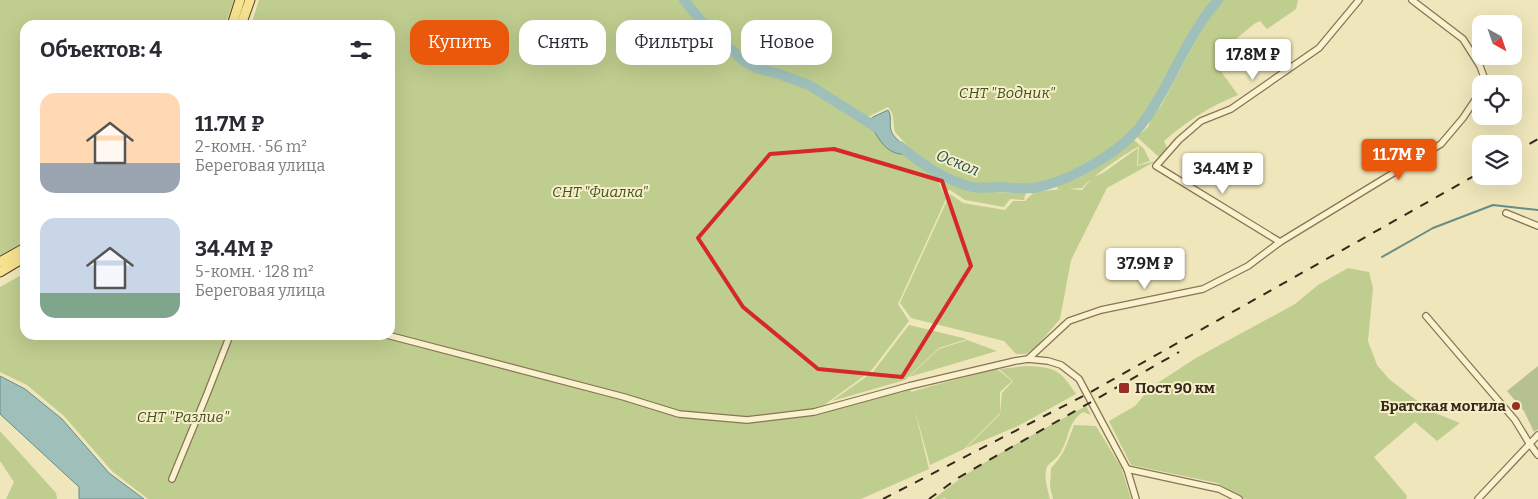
<!DOCTYPE html>
<html lang="ru">
<head>
<meta charset="utf-8">
<style>
	:root { --surface:#fff; --page:#f2f2f3; --text:#2b2b33; --muted:#7c7c81; --accent:#ea580c }
	body { margin:0; font-family:Bitter,serif; background:var(--page); color:var(--text); height:100vh; display:flex; flex-direction:column; font-size:19px; white-space:nowrap }
	* { box-sizing:border-box; margin:0 }
	p { font-size:16px; color:var(--muted) }
	.icon { flex:none; width:28px; height:28px; fill:none; stroke:currentColor; stroke-width:2; stroke-linecap:round; stroke-linejoin:round }
	.map { position:relative; flex:1; overflow:hidden }
	.sheet { position:absolute; left:20px; top:20px; width:375px; height:320px; display:flex; flex-direction:column; background:var(--surface); border-radius:15px; box-shadow:0 5px 20px #0002 }
	.sheet>* { flex:none }
	.banner { position:absolute; left:410px; top:20px; width:475px; height:45px; display:flex; gap:10px }
	.needle { width:32px; rotate:140deg }
	.fabs { position:absolute; left:1472px; top:15px; display:grid; gap:10px }
	.fabs a { display:grid; place-items:center; width:50px; height:50px; border-radius:10px; background:var(--surface); box-shadow:0 5px 20px #0002; font-size:25px }
	.price { position:absolute; translate:-50% -42px; padding:0 11px; border-radius:5px; background:#fff; color:#222; font-size:16px; line-height:32px; filter:drop-shadow(0 1px 2px #0008) }
	.price::after { content:''; position:absolute; left:50%; top:30px; width:15px; height:11px; margin-left:-8px; background:inherit; clip-path:polygon(0 0,100% 0,50% 100%) }
	.price.selected { background:var(--accent); color:#fff }
	ul { padding:0; list-style:none }
	li { display:flex; align-items:center; gap:15px; height:125px; padding:0 20px }
	li span { display:grid; place-items:center; flex:none; width:140px; height:100px; border-radius:15px; color:#555 }
	li>.icon { margin-inline-start:auto }
	span .icon { width:60px; height:60px; fill:#fffc; stroke-width:1 }
	li b { font-size:21px }
	h2 { display:flex; justify-content:space-between; align-items:center; height:60px; padding:0 20px; font-size:21px }
	.chip { padding:0 18px; border-radius:15px; background:var(--surface); box-shadow:0 5px 20px #0002; font-size:18px; line-height:45px }
	.chip.selected { background:var(--accent); color:#fff }
	.map>svg:first-child { display:block }
	.green { fill:#bfcd8f }
	.cemetery { fill:#b5c18f }
	.water { fill:#9fc0ba; stroke:#678d88 }
	.lines { fill:none; stroke-linecap:round; stroke-linejoin:round }
	.stream { stroke:#678d88; stroke-width:2 }
	.river { stroke:#9fc0ba; stroke-width:10 }
	.street-casing { stroke:#877554; stroke-width:8 }
	.primary-casing { stroke:#544229; stroke-width:11 }
	.street { stroke:#faf2ce; stroke-width:5.5 }
	.primary { stroke:#f6e28f; stroke-width:9 }
	.rail { stroke:#352a1a; stroke-width:2; stroke-dasharray:9 9; stroke-linecap:butt }
	.marked { fill:none; stroke:#d62828; stroke-width:4; stroke-linejoin:round }
	.poi-dot { fill:#982f22; stroke:#f7efca; stroke-width:2 }
	.labels { text-anchor:middle; stroke-width:4; stroke-linejoin:round; paint-order:stroke }
	.park-label { font-size:15px; font-style:italic; fill:#405320; stroke:#f7efca }
	.poi-label { font-size:15px; font-weight:bold; fill:#352a1a; stroke:#f7efca; text-anchor:start }
	.water-label { font-size:16px; font-style:italic; fill:#285356; stroke:#f7efca }
</style>
</head>
<body>
<div class="map">
<svg width="1538" height="499" viewBox="0 0 1538 499">
	<rect width="100%" height="100%" fill="#efe6bb"/>
	<g class="green">
		<path d="M0,0H234L225,25H25V243L0,257Z"/>
		<path d="M259,0H684L707,28L746,63L756,68L779,74L809,85L871,123L934,172L946,199L898,304L909,321L871,371L816,411L909,386L911,392L935,385L997,369L1012,381L1000,392V413L964,449L930,465L914,407L929,469L861,499H148L112,471L64,416L27,385L0,372V287L25,273V335H390V25H251Z"/>
		<path d="M689,0H1215L1202,14L1180,52L1160,94L1128,136L1117,145L1092,162L1069,174L1033,186L974,185L930,167L912,153L906,144L895,132C892,122 896,116 888,107L868,117C849,106 831,93 812,83C795,75 775,72 757,66C739,59 699,17 689,0Z"/>
		<path d="M1223,0H1298L1296,9L1267,29L1260,21L1254,24L1218,54L1215,63L1238,95C1209,107 1188,120 1164,141L1167,148L1159,157L1137,137L1149,126L1150,117L1161,106L1206,21Z"/>
		<path d="M1133,139L1144,149L1150,161L1138,165L1139,146C1122,156 1095,174 1082,188L1068,189L1082,190L1093,177L1103,173L1138,148L1137,166L1156,161L1107,188L1071,260L1060,319L1036,347L1026,354H1016L1004,341L911,318L900,303L950,194L963,203L1005,210L1013,201H1025L1034,192L1063,189H1057L1058,183C1082,182 1116,155 1133,139Z"/>
		<path d="M939,177C967,189 995,195 1026,192L1024,200L1010,199L1004,207L965,200L950,190L945,191Z"/>
		<path d="M1348,268L1369,272L1373,288L1368,341L1377,365L1389,379L1430,411L1460,423L1437,441L1415,422L1374,457L1407,496L1406,499H1245L1217,483L1131,465L1109,421L1135,406L1150,388L1196,358L1295,304L1318,285Z"/>
		<path d="M909,325L967,339L939,348L905,380L832,401L873,372Z"/>
		<path d="M967,340L997,351L909,377L939,349Z"/>
		<path d="M1026,366C1056,367 1060,370 1076,394L1018,426L966,448L1000,414L1002,393L1013,381L999,369Z"/>
		<path d="M1086,406L1091,415L1083,412C1066,423 1070,441 1058,456C1055,460 1049,463 1047,467C1043,476 1048,490 1050,499H946L943,497L944,499H934C977,462 1037,433 1086,406Z"/>
		<path d="M1074,425L1096,426L1121,467L1131,499H1053L1050,487L1051,468C1065,454 1067,443 1074,425Z"/>
		<path d="M0,431L56,493L57,499H6L14,482L0,461Z"/>
	</g>
	<path class="cemetery" d="M1538,366V429L1534,432L1524,411L1507,391Z"/>
	<g class="water">
		<path d="M888,110C893,118 888,125 892,133C896,140 905,145 910,154C885,157 879,138 868,121L873,117Z"/>
		<path d="M0,376L25,389L62,419L109,473L144,499H79V487L0,414Z"/>
	</g>
	<g class="lines">
		<path class="stream" d="M1382,257L1433,228L1493,205L1538,210"/>
		<g class="river">
			<path d="M684,0L707,28L746,63L756,68L779,74L809,85L879,129"/>
			<path d="M900,146C921,164 945,180 972,187C980,189 991,187 999,187C1010,188 1022,189 1033,188C1066,183 1117,154 1138,129C1170,89 1184,39 1218,0"/>
		</g>
		<defs>
			<g id="street">
				<path d="M1412,0L1463,39L1480,66L1484,77L1482,84"/>
				<path d="M1506,213L1538,226"/>
				<path d="M1280,242L1156,166L1179,140L1201,121L1231,109L1319,48L1359,0"/>
				<path d="M1426,316L1515,420L1529,443L1538,455"/>
				<path d="M387,335L624,397L679,414L747,420L814,412L909,386L1015,361L1028,359L1048,361L1061,365L1079,379L1127,469L1136,499"/>
				<path d="M1028,359L1069,321L1101,310L1203,289L1248,266L1280,242L1441,144L1463,118L1479,94L1481,87"/>
				<path d="M1127,469L1219,489L1239,499"/>
				<path d="M172,479L207,394L230,335"/>
				<path d="M1478,499L1538,435"/>
			</g>
			<g id="primary">
				<path d="M232,25L240,0"/>
				<path d="M241,25L250,0"/>
				<path d="M0,262L25,248"/>
				<path d="M0,272L25,257"/>
			</g>
		</defs>
		<use href="#street" class="street-casing"/>
		<use href="#primary" class="primary-casing"/>
		<use href="#street" class="street"/>
		<use href="#primary" class="primary"/>
		<g class="rail">
			<path d="M1514,153L1538,139"/>
			<path d="M883,499L1087,394L1481,172"/>
			<path d="M929,499L958,478L989,460L1179,352"/>
		</g>
	</g>
	<path class="marked" d="M834,149L942,181L971,266L902,377L818,369L743,307L698,238L770,154Z"/>
	<g class="poi-dot">
		<rect x="1118" y="382" width="12" height="12" rx="2.5"/>
		<circle cx="1516" cy="406" r="5"/>
	</g>
	<g class="labels">
		<g class="park-label">
			<text x="1007" y="98">СНТ "Водник"</text>
			<text x="600" y="197">СНТ "Фиалка"</text>
			<text x="183" y="422">СНТ "Разлив"</text>
		</g>
		<g class="poi-label">
			<text x="1135" y="393">Пост 90 км</text>
			<text x="1506" y="411" text-anchor="end">Братская могила</text>
		</g>
		<g class="water-label">
			<text transform="translate(958 162) rotate(22)" y="6">Оскол</text>
		</g>
	</g>
</svg>
<div class="fabs">
<a><svg class="needle" viewBox="-14 -14 28 28"><path d="M0-13l5 13h-10z" fill="#e53935"/><path d="M0 13l5-13h-10z" fill="#7c7c81"/></svg></a>
<a><svg class="icon" aria-label="locate" viewBox="0 0 24 24"><circle cx="12" cy="12" r="6"/><path d="M12 2v4M12 18v4M2 12h4M18 12h4"/></svg></a>
<a><svg class="icon" aria-label="layers" viewBox="0 0 24 24"><path d="M12 4l9 5-9 5-9-5zM3 14l9 5 9-5"/></svg></a>
</div>
<b class="price" style="left:1253px;top:81px">17.8M ₽</b>
<b class="price selected" style="left:1399px;top:181px">11.7M ₽</b>
<b class="price" style="left:1223px;top:195px">34.4M ₽</b>
<b class="price" style="left:1145px;top:290px">37.9M ₽</b>
<div class="banner">
<a class="chip selected">Купить</a>
<a class="chip">Снять</a>
<a class="chip">Фильтры</a>
<a class="chip">Новое</a>
</div>
<section class="sheet">
<h2>Объектов: 4<svg class="icon" aria-label="filters" viewBox="0 0 24 24"><path d="M4 7h16M4 17h16"/><circle cx="9" cy="7" r="2"/><circle cx="15" cy="17" r="2"/></svg></h2>
<ul>
<li><span style="background:linear-gradient(#ffd9b3 70%,#9aa5b1 0)"><svg class="icon" aria-label="home" viewBox="0 0 24 24"><path d="M3 11l9-7 9 7M6 9v11h12V9"/></svg></span><div><b>11.7M ₽</b><p>2-комн. · 56 m²</p><p>Береговая улица</p></div></li>
<li><span style="background:linear-gradient(#c9d6e8 75%,#7fa58c 0)"><svg class="icon" aria-label="home" viewBox="0 0 24 24"><path d="M3 11l9-7 9 7M6 9v11h12V9"/></svg></span><div><b>34.4M ₽</b><p>5-комн. · 128 m²</p><p>Береговая улица</p></div></li>
</ul>
</section>
</div>
</body>
</html>
